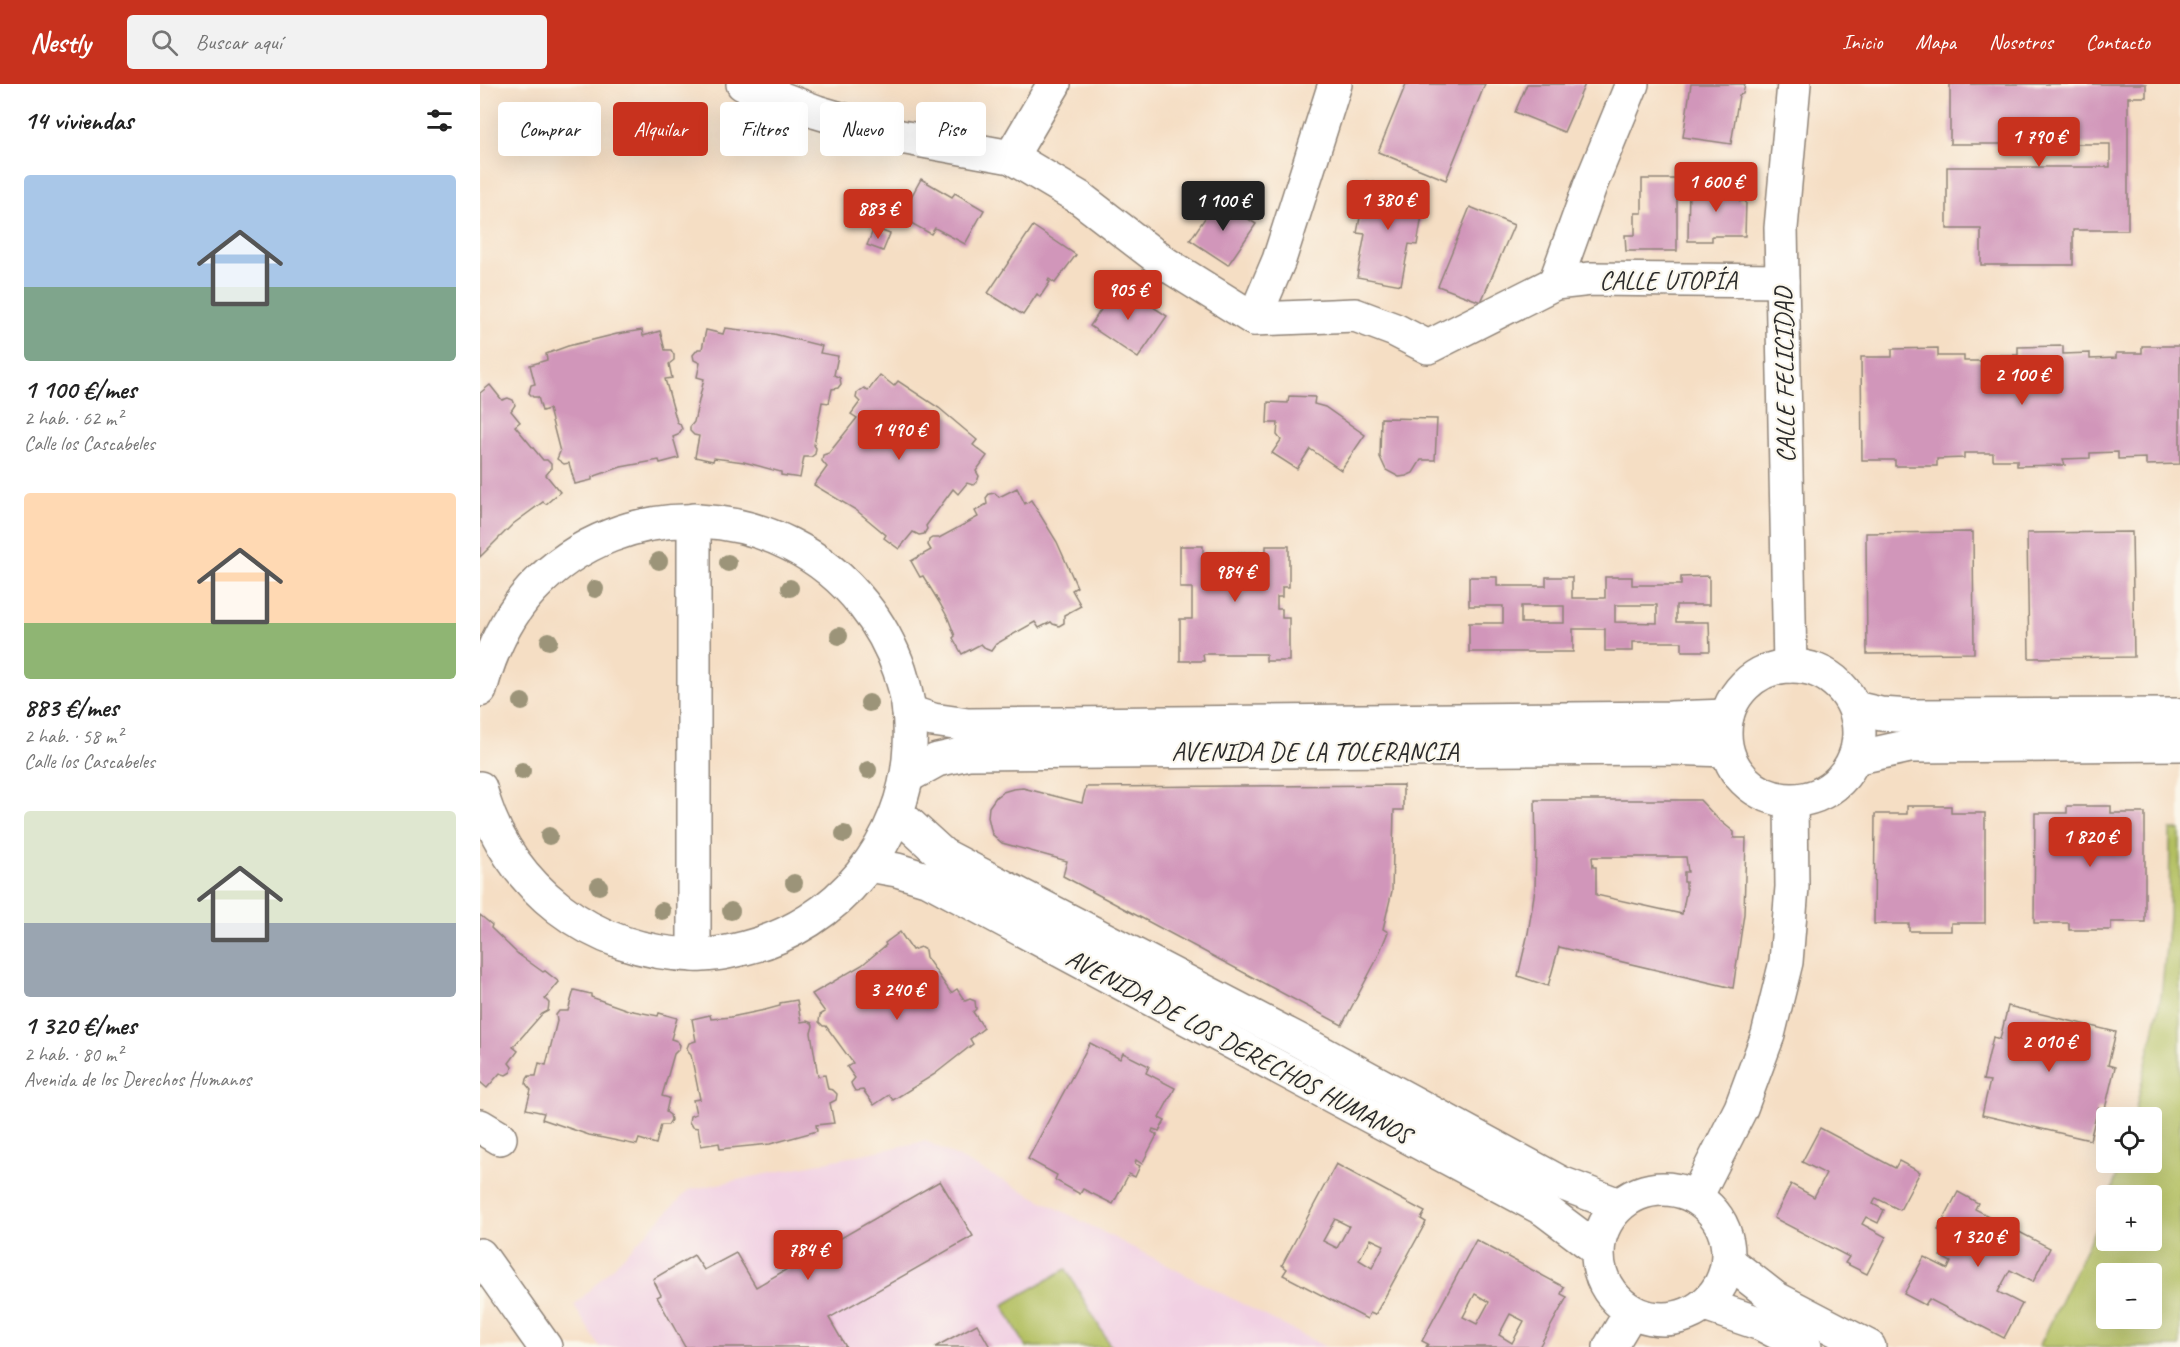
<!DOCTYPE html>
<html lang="es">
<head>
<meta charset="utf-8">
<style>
	:root { --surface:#fff; --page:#f2f2f2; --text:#222; --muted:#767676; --accent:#c8321e }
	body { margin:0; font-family:Caveat,sans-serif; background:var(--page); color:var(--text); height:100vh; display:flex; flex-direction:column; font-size:22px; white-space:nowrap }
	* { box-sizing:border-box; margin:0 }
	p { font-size:20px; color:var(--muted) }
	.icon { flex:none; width:33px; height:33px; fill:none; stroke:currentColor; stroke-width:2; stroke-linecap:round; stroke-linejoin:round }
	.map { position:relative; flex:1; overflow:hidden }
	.drawer { display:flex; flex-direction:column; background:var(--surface); width:480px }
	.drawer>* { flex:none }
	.guide { position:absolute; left:18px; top:18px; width:570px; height:54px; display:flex; gap:12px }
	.buttons { position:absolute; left:1616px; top:1023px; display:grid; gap:12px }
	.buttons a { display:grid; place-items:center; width:66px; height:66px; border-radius:6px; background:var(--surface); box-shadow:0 6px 24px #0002; font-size:30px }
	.price { position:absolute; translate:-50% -51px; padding:0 14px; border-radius:6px; background:var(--accent); color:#fff; font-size:20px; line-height:39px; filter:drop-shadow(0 2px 3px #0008) }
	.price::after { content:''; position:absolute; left:50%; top:36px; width:18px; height:14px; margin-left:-9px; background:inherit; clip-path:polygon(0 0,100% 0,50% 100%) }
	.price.selected { background:#222; color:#fff }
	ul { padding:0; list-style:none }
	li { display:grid; align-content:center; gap:12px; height:318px; padding:0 24px }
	li span { display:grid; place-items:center; height:186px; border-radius:6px; color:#555 }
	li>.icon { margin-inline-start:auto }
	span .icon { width:108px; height:108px; fill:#fffc; stroke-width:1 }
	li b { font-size:26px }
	h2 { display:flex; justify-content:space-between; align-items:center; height:72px; padding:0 24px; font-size:26px }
	.tag { padding:0 21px; border-radius:6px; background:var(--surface); box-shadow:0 6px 24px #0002; font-size:21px; line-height:54px }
	.tag.selected { background:var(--accent); color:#fff }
	header { display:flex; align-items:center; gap:36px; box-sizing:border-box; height:84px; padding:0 30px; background:var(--accent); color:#fff }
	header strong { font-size:28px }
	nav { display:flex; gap:33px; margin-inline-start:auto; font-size:21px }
	.search { width:420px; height:54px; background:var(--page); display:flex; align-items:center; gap:15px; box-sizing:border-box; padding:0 21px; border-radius:6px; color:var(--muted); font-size:22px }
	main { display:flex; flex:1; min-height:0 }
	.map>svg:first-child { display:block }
	.built { fill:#f1d0e3 }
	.green { fill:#b2bf61; stroke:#6e7546; stroke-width:1.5; fill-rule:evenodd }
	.building { fill:#d196ba; fill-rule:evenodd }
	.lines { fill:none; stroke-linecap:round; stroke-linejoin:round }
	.minor-casing { stroke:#908478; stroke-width:36 }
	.minor { stroke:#fff; stroke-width:33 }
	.tree { fill:#9c9479 }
	.labels { text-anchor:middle; stroke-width:4.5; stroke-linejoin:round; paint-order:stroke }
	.street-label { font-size:26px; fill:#2b2b2b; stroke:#fbf7ec }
</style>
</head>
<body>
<header>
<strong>Nestly</strong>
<div class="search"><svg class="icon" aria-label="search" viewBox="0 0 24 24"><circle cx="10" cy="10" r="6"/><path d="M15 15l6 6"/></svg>Buscar aquí</div>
<nav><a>Inicio</a><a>Mapa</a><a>Nosotros</a><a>Contacto</a></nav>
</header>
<main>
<section class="drawer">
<h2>14 viviendas<svg class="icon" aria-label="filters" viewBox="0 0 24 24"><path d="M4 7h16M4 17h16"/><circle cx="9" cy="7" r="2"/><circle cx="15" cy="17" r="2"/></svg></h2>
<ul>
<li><span style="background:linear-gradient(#a9c7e8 60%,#7fa58c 0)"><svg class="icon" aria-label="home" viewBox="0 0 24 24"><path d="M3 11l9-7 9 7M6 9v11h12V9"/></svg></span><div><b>1 100 €/mes</b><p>2 hab. · 62 m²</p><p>Calle los Cascabeles</p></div></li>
<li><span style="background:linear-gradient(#ffd9b3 70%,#8fb573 0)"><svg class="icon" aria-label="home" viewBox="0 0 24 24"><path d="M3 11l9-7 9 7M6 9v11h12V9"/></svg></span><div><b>883 €/mes</b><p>2 hab. · 58 m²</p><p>Calle los Cascabeles</p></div></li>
<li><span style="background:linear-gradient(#dfe7d0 60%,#9aa5b1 0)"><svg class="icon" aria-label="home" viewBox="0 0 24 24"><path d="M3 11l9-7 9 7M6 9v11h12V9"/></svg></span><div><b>1 320 €/mes</b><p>2 hab. · 80 m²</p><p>Avenida de los Derechos Humanos</p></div></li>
</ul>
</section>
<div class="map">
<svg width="1700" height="1263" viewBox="0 0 1700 1263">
	<rect width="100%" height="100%" fill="#fbf7ec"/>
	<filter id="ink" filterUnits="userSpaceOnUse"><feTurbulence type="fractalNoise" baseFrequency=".0167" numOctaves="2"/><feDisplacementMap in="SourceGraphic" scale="12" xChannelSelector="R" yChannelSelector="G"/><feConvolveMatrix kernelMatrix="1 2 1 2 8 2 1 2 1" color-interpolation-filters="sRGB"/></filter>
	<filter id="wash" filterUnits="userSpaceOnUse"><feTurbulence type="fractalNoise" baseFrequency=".008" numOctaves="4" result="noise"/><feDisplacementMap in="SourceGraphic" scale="24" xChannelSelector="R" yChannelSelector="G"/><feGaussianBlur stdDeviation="1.35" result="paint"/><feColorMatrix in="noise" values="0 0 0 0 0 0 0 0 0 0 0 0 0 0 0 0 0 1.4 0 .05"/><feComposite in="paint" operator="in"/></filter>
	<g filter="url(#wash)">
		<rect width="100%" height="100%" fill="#f5dec4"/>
		<path class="built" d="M446,1057L846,1263H120L94,1222L209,1106Z"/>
		<g class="green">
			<path d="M1690,746H1700V1263H1559L1626,1122V1156H1671V1112L1630,1111L1641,1079L1671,1078V1034L1654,1033L1681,913L1689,833ZM1626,1190H1671V1234H1626Z"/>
			<path d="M586,1185L631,1263H546L523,1221Z"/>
		</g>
		<g id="blocks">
			<g class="building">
				<path d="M926,0H1005L966,96L898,68Z"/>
				<path d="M1047,0H1105L1084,48L1035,28Z"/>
				<path d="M1211,0H1265L1263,10L1259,11L1251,60L1203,53Z"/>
				<path d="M1470,0H1666V13H1648V146H1593V181H1501V145H1467V83H1630V60H1470Z"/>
				<path d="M441,95L472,113L475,109L504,126L485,160L455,144L451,150L420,133Z"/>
				<path d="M1162,95H1197V167H1146L1145,151H1155V129H1162Z"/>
				<path d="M887,97L946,109L937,161L929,160L921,201L877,193L885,150L877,149Z"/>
				<path d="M1209,102L1260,103V117H1266L1265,152H1232V157H1208Z"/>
				<path d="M738,115L776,140L748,181L710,156Z"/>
				<path d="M990,123L1034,141L1001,218L958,202Z"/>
				<path d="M553,142L596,171L575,199L569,195L568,197L570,198L560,213L557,210L543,231L508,209Z"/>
				<path d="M394,144L410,150L403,167L387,161Z"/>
				<path d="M638,200L687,232L658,274L610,242Z"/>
				<path d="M245,244L294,250L342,262L340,269L358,272L354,291L360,294L361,300L358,304L352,305L349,319L342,318L334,361L336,364L335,370L331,373H324L320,394L301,391V388L264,378L234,374L233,377L215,373L219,352L214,351L210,347V343L214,338L224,295L217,293L220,279L214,276L213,271L218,265H222L226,246L243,250Z"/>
				<path d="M162,246L163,252L180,247L185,266H191L194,271V276L189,280L192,294L185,295L197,338L200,340L202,345L198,351L193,353L199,374L180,379L179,376L141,383L112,393V396L95,400L89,379L84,380L77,375L80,368L69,325L62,327L58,313H53L49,309L51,301L55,300L50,281L67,276L66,270L88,262L137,250Z"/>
				<path d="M1583,262V270L1610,269V275L1636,274V269H1662V262H1700V380L1666,381V374L1638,375V368L1610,369V374L1583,375L1585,381L1537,382V376H1513V369H1484V374L1457,375V382H1415V376H1382L1381,273H1412V265L1458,264V272H1484V277H1510V271H1538V263Z"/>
				<path d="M400,291L414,302L418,297L459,324L497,356L493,361L507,372L496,387L499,392L497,398L493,401L487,399L478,410L473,405L446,442L447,445L444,450L439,451L433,448L419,465L404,454L406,451L376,426L334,401L347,383L342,377L343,371L349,369L377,334L371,330L380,318L376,314L377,309L384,304L388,307Z"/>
				<path d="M10,301L22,316L28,314L33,316L35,321L31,327L40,338L35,342L63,376H67L71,380V385L66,391L80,408L66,420L63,418L33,440L0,473V309Z"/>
				<path d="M809,312L835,313L834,320L845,323L885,351L861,386L830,365L817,385L792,369L801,356L797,351L798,339H787L788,318L808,319Z"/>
				<path d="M901,334L957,335L955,376H941L933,389L926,392L919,393L906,386L900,373Z"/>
				<path d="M537,404L545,420L551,416L577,458L597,503L592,506L601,522L584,531V539L579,542L573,540L571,538L559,544L555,538L516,560L511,567L506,565L501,560L482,570L473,554L475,552L468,534L459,518L443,492L440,493L431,477L451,466L448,461L449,456L452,454H459L498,433L495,427L507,420L506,414L509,410L515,409L519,413Z"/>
				<path d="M1493,448L1494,569L1387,570L1386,449Z"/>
				<path d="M1652,448L1654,573L1549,574L1547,449Z"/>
				<path d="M700,462H723V469L786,468V462H809V503H802V513H797V525H802V534H809V577H786V570H723L724,577H700V535H712V504H700Z"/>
				<path d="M1229,492V521H1196V538H1229L1230,567H1202V558H1153V567H1125V545H1093V568H989V539H1023V522H989V493H1017V502H1066V493H1092V514H1125V493H1152V501H1201V493ZM1135,521H1177V539L1135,538ZM1041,522H1084V539H1041Z"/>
				<path d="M923,701V726H914L912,807L903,845L908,848L896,877L862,941L583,792L587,777L522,759L512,750L508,733L509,723L516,713L523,708L533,705L543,704L602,719L606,703Z"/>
				<path d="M1055,716H1220L1237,734L1254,748V754H1266L1264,830L1253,904L1079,863L1068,902L1038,892L1048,849L1055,805L1056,761ZM1112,773H1206L1208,788H1204V798H1206V804H1207L1202,830L1116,811V783H1113Z"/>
				<path d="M1427,722H1471V729H1505V839H1471V847H1429V840H1394L1395,730H1427Z"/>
				<path d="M1587,722H1631V729H1665V838H1631V846H1589V839H1554L1555,729H1587Z"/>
				<path d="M0,831L12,841L11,844L38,870L63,888L65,887L79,898L65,915L69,919L68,927L62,930L33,963L38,967L29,979L32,983L31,988L26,991L20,989L7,1004L0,998Z"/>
				<path d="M420,848L432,866L440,863L445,866L446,873L471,909L477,905L485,917L490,915L495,917L496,925L493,928L504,944L490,955L493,960L455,990L413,1016L409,1011L394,1021L383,1006L375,1007L372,1002L371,999L375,994L367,983L373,979L346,942H343L339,938L340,931L345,928L332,910L382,881L406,861L405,859Z"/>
				<path d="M94,906L111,910V913L148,926L178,932L179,929L197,934L191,955L197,957L200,961L199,965L194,970L182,1012L189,1014L186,1028L190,1031L191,1036L188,1041H181L176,1060L159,1055L157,1061L109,1051L62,1035L64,1029L46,1025L51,1006L46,1000L47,995L49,992H56L59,979L66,981L77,937L76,931L79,927H88Z"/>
				<path d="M317,916L321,938L327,937L332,939L333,942L331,949L338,992L345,991L348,1005L353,1006L357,1010L356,1016L350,1019L354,1039L336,1041L337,1047L290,1060L240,1065L239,1059L221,1062L218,1044L212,1043L209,1038L210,1032L216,1030L213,1016L220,1015L211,971L209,969L207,964L209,959L216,957L212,935L230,931L231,935L251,933L285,926L300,922V919Z"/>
				<path d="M1528,922L1636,948L1628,981L1635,983L1625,1025L1618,1024L1610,1056L1502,1031L1510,997L1503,996L1513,953L1520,955Z"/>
				<path d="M610,959L640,975L643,969L669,982L666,989L695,1004L679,1034L685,1037L679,1047L673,1045L672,1048L677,1051L662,1080L656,1076L655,1080L660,1082L655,1093L649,1090L633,1120L603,1105L600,1110L575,1096L577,1091L548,1075Z"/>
				<path d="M1340,1044L1415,1084L1419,1077L1440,1088L1420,1126L1396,1114L1393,1120L1404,1126L1398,1139L1386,1133L1382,1140L1406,1153L1387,1190L1365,1179L1369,1173L1294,1134L1311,1100L1334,1113L1346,1090L1322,1078Z"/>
				<path d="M856,1080L945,1128L941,1135L946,1138L895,1231L890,1229L887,1235L803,1191L807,1185L802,1181ZM855,1135L869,1142L857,1164L843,1157ZM891,1155L904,1161L892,1184L879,1176Z"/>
				<path d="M460,1097L493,1152L349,1234L366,1263H205L177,1213L181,1211L173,1195L214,1171L224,1186L256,1169L276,1203Z"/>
				<path d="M1478,1108L1498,1119L1495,1125L1570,1164L1553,1198L1530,1186L1518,1208L1542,1220L1524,1254L1449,1215L1445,1221L1424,1210L1444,1173L1468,1185L1471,1178L1460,1172L1467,1160L1478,1166L1481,1158L1458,1146Z"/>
				<path d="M996,1156L1084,1203L1081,1210L1087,1213L1059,1263H946L948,1260L942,1257ZM995,1210L1009,1218L997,1240L983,1233ZM1030,1230L1044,1237L1032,1259L1019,1251Z"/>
				<path d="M497,1240L510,1263H455Z"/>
			</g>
		</g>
	</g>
	<g filter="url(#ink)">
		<use href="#blocks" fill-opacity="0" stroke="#908478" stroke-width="1.5"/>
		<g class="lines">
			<defs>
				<g id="minor">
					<path d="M263,0L337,28L421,53L531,73L600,114L686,180L774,235L875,231L915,246L948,263L1075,199L1111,195L1302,197"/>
					<path d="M531,73L574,0"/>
					<path d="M1075,199L1110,102L1152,0"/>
					<path d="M774,235L799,176L855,0"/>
					<path d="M1310,582L1301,144L1314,0"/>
					<circle cx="1312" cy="649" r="67"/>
					<path d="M0,606C10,569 26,533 52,505C143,407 302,417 383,520C415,560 433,610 430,662C426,758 358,841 265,864C248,868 232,872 215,871C112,869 26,803 0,704"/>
					<path d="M1375,624L1401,630L1430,632L1700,631"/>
					<path d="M429,628L453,636L488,641L1190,634L1247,632"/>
					<path d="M1375,674L1430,662L1700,660"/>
					<path d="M428,692L457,676L489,669L1190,664L1246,666"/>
					<path d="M417,729L463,771L818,956L1081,1099L1139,1121"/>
					<path d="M389,781L417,786L449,796L1065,1126L1117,1165"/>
					<path d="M214,871V436"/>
					<path d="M0,1042L20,1054"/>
					<circle cx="1183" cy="1170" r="65"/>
					<path d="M1216,1113L1261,1024L1288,951L1306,878L1312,803L1311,717"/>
					<path d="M0,1171L65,1263"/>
					<path d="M1249,1178L1295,1214L1389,1263"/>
					<path d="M1225,1221L1281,1240L1325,1263"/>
					<path d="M1130,1263L1151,1228"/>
				</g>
			</defs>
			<use href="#minor" class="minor-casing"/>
			<use href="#minor" class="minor"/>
		</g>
		<g class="tree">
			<circle cx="179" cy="477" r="9"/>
			<circle cx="248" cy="479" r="9"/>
			<circle cx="310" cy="504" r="9"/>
			<circle cx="115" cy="505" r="9"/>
			<circle cx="359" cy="552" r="9"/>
			<circle cx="69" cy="557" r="9"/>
			<circle cx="42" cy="618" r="9"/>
			<circle cx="389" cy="619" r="9"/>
			<circle cx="388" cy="686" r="9"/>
			<circle cx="42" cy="687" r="9"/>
			<circle cx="364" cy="750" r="9"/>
			<circle cx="69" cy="752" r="9"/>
			<circle cx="314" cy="799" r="9"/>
			<circle cx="119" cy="802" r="9"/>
			<circle cx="182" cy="827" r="9"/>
			<circle cx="251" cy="827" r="9"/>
		</g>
	</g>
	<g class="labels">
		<g class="street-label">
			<text x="1188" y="205">CALLE UTOPÍA</text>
			<text transform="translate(1304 291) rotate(-91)" y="9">CALLE FELICIDAD</text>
			<text x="835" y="676">AVENIDA DE LA TOLERANCIA</text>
			<text transform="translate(759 962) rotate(28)" y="9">AVENIDA DE LOS DERECHOS HUMANOS</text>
		</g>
	</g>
</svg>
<div class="buttons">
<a><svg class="icon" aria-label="locate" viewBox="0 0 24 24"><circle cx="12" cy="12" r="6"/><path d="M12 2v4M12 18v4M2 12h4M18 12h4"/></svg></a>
<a>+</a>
<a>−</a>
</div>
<b class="price" style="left:1559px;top:84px">1 790 €</b>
<b class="price" style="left:1236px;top:129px">1 600 €</b>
<b class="price" style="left:908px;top:147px">1 380 €</b>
<b class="price selected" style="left:743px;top:148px">1 100 €</b>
<b class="price" style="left:398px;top:156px">883 €</b>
<b class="price" style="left:648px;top:237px">905 €</b>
<b class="price" style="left:1542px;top:322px">2 100 €</b>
<b class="price" style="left:419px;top:377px">1 490 €</b>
<b class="price" style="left:755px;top:519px">984 €</b>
<b class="price" style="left:1610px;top:784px">1 820 €</b>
<b class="price" style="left:417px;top:937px">3 240 €</b>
<b class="price" style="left:1569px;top:989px">2 010 €</b>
<b class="price" style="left:1498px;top:1184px">1 320 €</b>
<b class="price" style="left:328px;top:1197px">784 €</b>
<div class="guide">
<a class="tag">Comprar</a>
<a class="tag selected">Alquilar</a>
<a class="tag">Filtros</a>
<a class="tag">Nuevo</a>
<a class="tag">Piso</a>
</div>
</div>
</main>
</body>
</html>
